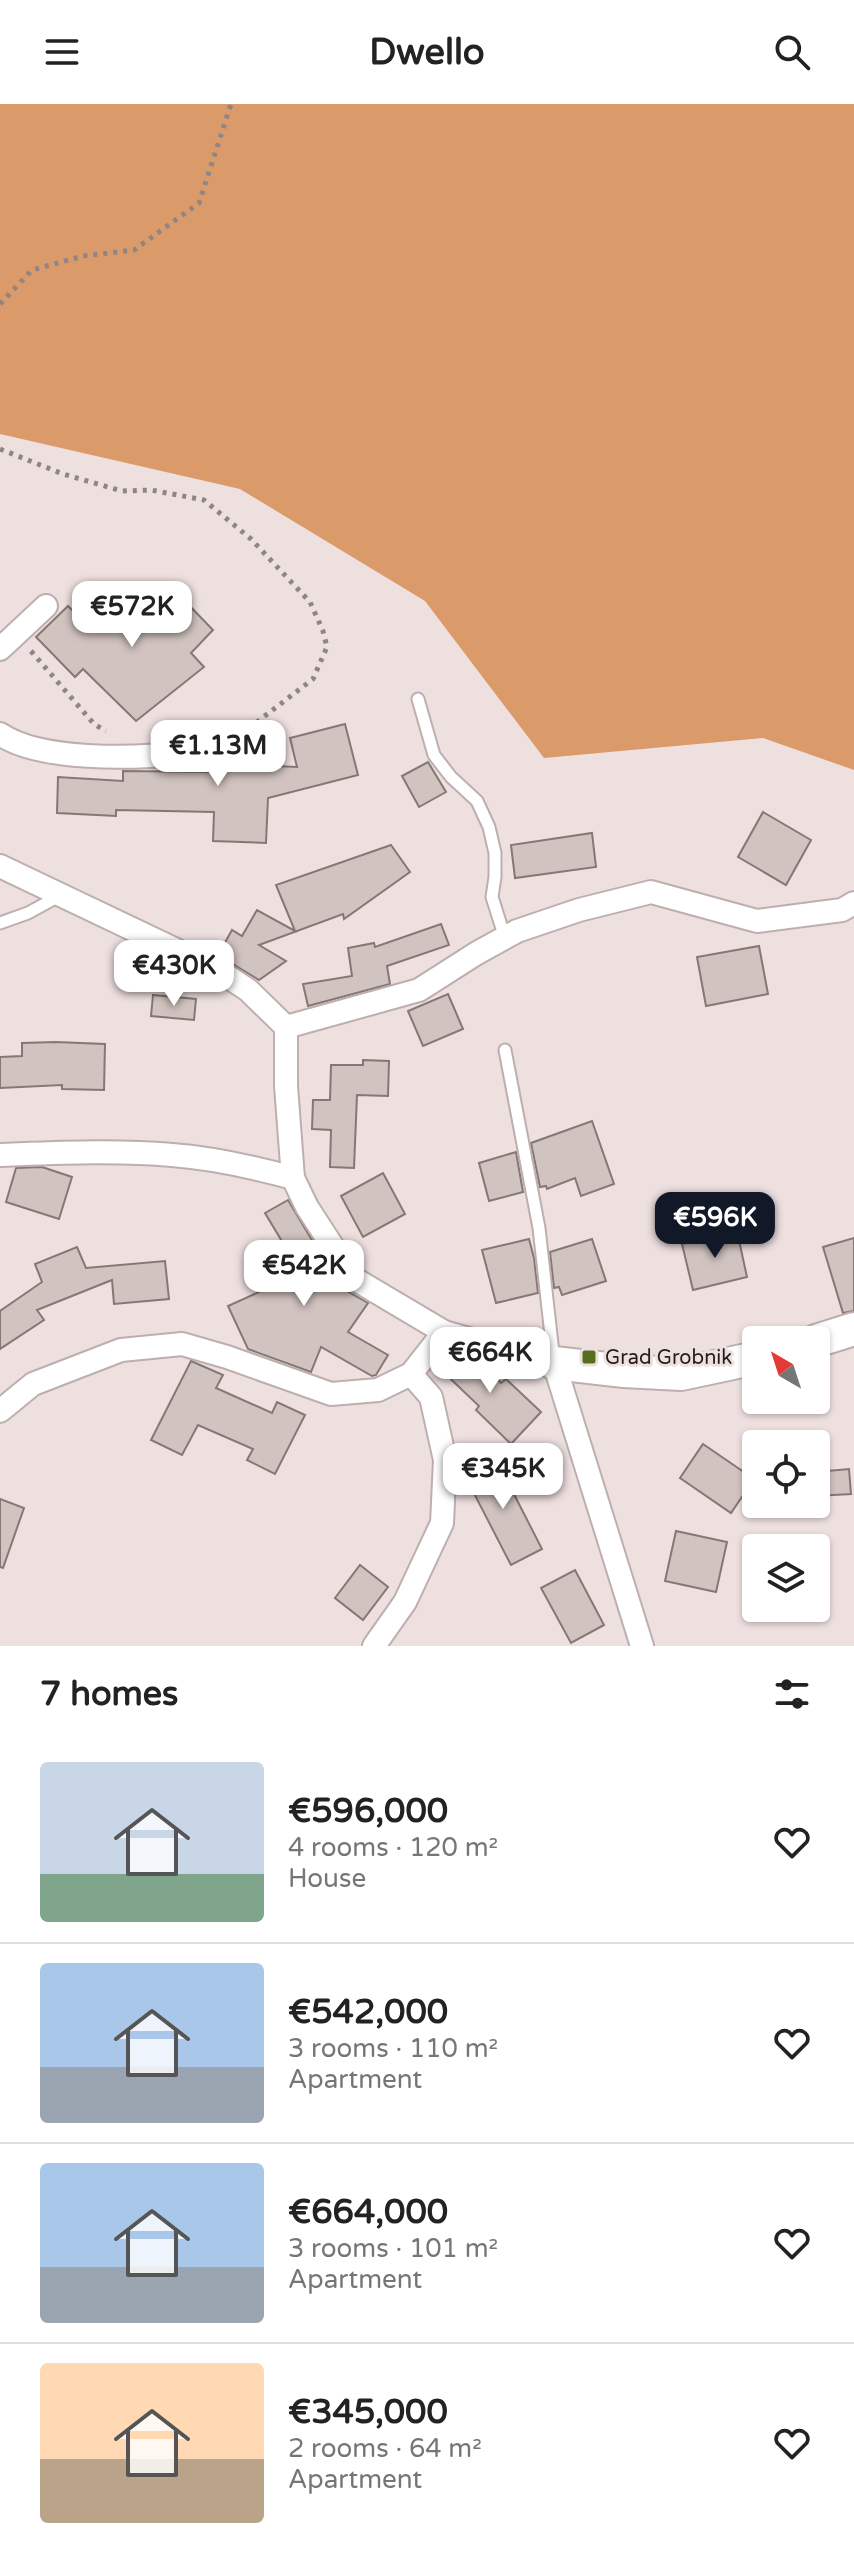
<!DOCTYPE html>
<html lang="en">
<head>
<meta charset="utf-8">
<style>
	:root { --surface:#fff; --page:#f2f2f2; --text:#222; --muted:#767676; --line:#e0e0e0; --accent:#111827 }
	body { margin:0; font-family:"Varela Round",sans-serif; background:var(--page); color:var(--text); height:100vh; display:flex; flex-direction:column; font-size:30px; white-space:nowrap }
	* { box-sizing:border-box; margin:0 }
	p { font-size:26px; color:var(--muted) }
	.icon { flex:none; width:44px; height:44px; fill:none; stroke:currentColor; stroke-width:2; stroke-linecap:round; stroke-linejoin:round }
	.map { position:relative; height:1542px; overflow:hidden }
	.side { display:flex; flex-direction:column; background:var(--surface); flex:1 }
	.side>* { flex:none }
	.needle { width:52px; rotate:321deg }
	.tools { position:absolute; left:742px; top:1222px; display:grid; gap:16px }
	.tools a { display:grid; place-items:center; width:88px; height:88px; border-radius:8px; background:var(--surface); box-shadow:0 2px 6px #0004; font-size:40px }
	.price { position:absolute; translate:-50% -68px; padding:0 18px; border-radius:16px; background:#fff; color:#222; font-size:26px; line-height:52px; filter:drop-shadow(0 2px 4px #0008) }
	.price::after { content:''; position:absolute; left:50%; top:48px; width:24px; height:18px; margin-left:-12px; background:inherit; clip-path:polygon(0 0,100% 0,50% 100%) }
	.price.current { background:var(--accent); color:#fff }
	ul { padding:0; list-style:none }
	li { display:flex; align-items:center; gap:24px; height:200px; padding:0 40px }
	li+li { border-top:2px solid var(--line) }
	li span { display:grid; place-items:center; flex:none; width:224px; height:160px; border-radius:8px; color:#555 }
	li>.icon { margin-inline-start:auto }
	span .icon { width:96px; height:96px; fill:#fffc; stroke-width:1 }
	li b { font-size:34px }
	h2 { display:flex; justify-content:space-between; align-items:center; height:96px; padding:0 40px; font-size:34px }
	header { display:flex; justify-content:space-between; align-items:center; height:104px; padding:0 40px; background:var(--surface); font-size:36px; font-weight:700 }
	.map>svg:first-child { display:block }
	.forest { fill:#da9a69 }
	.building { fill:#d1c3bf; stroke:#857874; stroke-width:2 }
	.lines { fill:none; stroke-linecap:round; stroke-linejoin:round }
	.lane-casing { stroke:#bdafaf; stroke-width:15 }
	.street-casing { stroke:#bdafaf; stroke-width:26 }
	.secondary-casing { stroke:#bdafaf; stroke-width:36 }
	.path { stroke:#8f8585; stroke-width:5; stroke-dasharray:4 6; stroke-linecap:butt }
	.lane { stroke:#fff; stroke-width:11 }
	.street { stroke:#fff; stroke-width:22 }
	.secondary { stroke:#fff; stroke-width:32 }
	.poi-dot { fill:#576e1e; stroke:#efe0e0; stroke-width:3 }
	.labels { text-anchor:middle; stroke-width:6; stroke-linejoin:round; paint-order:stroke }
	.poi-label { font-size:20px; fill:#221c1c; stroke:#efe0e0; text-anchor:start }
</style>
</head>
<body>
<header><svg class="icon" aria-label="menu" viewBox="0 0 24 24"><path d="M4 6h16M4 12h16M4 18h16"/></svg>Dwello<svg class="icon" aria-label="search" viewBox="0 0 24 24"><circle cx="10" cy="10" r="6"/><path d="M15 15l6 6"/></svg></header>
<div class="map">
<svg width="854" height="1542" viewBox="0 0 854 1542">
	<rect width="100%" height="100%" fill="#efe0e0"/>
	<path class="forest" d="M0,0H854V666L763,634L544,654L425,497L240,385L0,330Z"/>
	<g class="building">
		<path d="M156,480L173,500L181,493L213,526L191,549L204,563L136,617L83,565L75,573L36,533L68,502L78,512L87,503L109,525Z"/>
		<path d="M345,620L358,671L268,694L266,739L213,737L214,708L116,706V712L57,709L58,673L123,677V667L216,668V659L297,663L290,634Z"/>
		<path d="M428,658L446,688L419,703L402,672Z"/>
		<path d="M763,708L811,736L786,781L738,753Z"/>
		<path d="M592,729L596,763L515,774L511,741Z"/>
		<path d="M391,741L410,768L344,815L343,810L259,841L286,857L259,876L218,851L232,826L242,832L257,806L295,827L276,781Z"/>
		<path d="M441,820L449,841L387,862L390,880L308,902L303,880L352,872L348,844L374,839L375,843Z"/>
		<path d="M759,842L768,890L706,902L697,853Z"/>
		<path d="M448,890L463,925L423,942L408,907Z"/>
		<path d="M153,891L196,895L194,916L151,912Z"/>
		<path d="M56,938L105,940L104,986L62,985V981L0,984V953L22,952V939Z"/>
		<path d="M363,956L389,957L388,992L357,991L354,1064L330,1063L331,1026L312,1025L313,996H330L331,961H363Z"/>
		<path d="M592,1017L614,1080L581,1092L575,1074L547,1085L546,1082L540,1083L531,1039Z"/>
		<path d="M516,1048L523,1088L489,1097L479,1059Z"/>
		<path d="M42,1063L72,1073L59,1115L6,1098L16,1064Z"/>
		<path d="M383,1069L405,1110L363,1133L341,1092Z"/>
		<path d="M288,1096L334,1173L345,1186L368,1199L348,1228L388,1251L376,1271L372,1272L321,1243L311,1268L248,1245L228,1202L301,1169L265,1109Z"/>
		<path d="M737,1127L747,1173L693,1186L682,1140Z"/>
		<path d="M854,1134V1207L843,1209L823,1143Z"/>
		<path d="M529,1135L534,1154L538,1189L496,1199L482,1146Z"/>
		<path d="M592,1135L606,1177L562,1191L559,1183L554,1184L550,1148Z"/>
		<path d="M77,1143L86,1164L165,1157L169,1195L114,1200L112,1176L37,1206L44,1216L0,1245V1207L42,1178L35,1160Z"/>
		<path d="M452,1245L471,1250L501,1279L506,1275L541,1308L511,1340L476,1306L479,1302L436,1261Z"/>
		<path d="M191,1257L223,1271L216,1284L272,1309L277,1298L305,1311L275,1370L247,1356L253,1345L198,1321L182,1351L151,1336Z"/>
		<path d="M703,1340L754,1375L731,1409L680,1374Z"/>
		<path d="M495,1353L542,1445L511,1461L464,1370Z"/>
		<path d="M849,1365L851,1390L816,1392V1368Z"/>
		<path d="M0,1395L24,1404L3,1464L0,1463Z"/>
		<path d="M676,1427L727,1438L716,1488L665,1477Z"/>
		<path d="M360,1461L388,1483L363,1516L335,1494Z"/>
		<path d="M575,1466L604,1521L571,1539L541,1484Z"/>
	</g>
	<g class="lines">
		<defs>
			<g id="lane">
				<path d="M418,595L434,651L451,673L477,697L489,723L495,749V773L492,793L505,834"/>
				<path d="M0,819L28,809L61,791"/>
				<path d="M505,946L539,1124L554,1258"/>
			</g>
			<g id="street">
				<path d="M0,545L46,502"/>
				<path d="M0,630C40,657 133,655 181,649C199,647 218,640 235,635"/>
				<path d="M0,762L216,865L248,886L286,923V982L293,1074"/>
				<path d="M286,923L419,886L477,849L517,827L579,806L651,788L757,817L842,806L854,799"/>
				<path d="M0,1051C57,1049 115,1046 172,1051C213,1054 253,1063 293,1074L307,1103L353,1174L444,1228"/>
				<path d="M0,1307L33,1280L121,1246L182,1240L227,1253L331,1290L378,1286L411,1270L444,1228L554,1259L642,1542"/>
				<path d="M374,1542L405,1498L442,1419L445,1356L431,1293L411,1270"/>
			</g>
			<g id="secondary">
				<path d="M816,1237L854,1225"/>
				<path d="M554,1259L624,1267L681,1270L756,1254"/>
			</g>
		</defs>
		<use href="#lane" class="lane-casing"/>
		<use href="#street" class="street-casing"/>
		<use href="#secondary" class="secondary-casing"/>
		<g class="path">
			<path d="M0,200L32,166L83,152L134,146L199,99L231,0"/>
			<path d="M0,345L63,370L122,387L151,386L204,396L251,435L310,498L323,527L327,543L313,575L253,621"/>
			<path d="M31,547L94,620L106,627"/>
		</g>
		<use href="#lane" class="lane"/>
		<use href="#street" class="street"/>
		<use href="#secondary" class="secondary"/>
	</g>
	<rect class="poi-dot" x="581" y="1245" width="16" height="16" rx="4"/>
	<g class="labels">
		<g class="poi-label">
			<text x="605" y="1260">Grad Grobnik</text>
		</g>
	</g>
</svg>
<div class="tools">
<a><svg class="needle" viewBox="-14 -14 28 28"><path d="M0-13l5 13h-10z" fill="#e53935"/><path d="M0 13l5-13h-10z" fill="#767676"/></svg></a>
<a><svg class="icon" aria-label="locate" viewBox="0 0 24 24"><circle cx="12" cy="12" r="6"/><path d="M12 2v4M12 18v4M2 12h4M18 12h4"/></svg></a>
<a><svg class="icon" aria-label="layers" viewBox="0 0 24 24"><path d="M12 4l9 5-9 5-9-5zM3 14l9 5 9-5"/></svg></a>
</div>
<b class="price" style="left:132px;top:545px">€572K</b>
<b class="price" style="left:218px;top:684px">€1.13M</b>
<b class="price" style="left:174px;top:904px">€430K</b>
<b class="price current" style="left:715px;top:1156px">€596K</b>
<b class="price" style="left:304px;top:1204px">€542K</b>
<b class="price" style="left:490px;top:1291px">€664K</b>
<b class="price" style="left:503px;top:1407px">€345K</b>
</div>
<section class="side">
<h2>7 homes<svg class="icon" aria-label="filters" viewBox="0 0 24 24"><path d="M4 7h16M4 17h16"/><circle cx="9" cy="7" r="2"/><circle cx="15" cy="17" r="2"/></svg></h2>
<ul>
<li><span style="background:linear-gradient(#c9d6e8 70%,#7fa58c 0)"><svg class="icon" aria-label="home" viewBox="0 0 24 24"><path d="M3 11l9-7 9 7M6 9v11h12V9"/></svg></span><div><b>€596,000</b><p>4 rooms · 120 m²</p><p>House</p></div><svg class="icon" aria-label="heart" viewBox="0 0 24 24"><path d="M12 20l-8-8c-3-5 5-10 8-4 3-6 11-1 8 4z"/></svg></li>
<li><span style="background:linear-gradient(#a9c7e8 65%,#9aa5b1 0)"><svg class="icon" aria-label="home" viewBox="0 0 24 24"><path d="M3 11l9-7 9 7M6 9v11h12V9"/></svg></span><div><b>€542,000</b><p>3 rooms · 110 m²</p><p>Apartment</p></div><svg class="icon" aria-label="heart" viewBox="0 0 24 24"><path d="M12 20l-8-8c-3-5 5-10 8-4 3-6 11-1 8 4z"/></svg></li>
<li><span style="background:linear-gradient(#a9c7e8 65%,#9aa5b1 0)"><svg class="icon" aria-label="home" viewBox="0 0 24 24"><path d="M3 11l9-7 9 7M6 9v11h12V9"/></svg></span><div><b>€664,000</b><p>3 rooms · 101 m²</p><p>Apartment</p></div><svg class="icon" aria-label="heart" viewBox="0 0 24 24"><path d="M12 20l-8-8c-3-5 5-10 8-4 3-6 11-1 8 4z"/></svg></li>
<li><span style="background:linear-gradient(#ffd9b3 60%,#b9a48a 0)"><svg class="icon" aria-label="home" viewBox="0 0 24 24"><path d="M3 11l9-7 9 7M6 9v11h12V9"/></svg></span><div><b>€345,000</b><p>2 rooms · 64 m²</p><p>Apartment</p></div><svg class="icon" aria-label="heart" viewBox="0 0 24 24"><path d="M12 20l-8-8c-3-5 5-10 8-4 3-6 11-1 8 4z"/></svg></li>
</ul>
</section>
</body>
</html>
